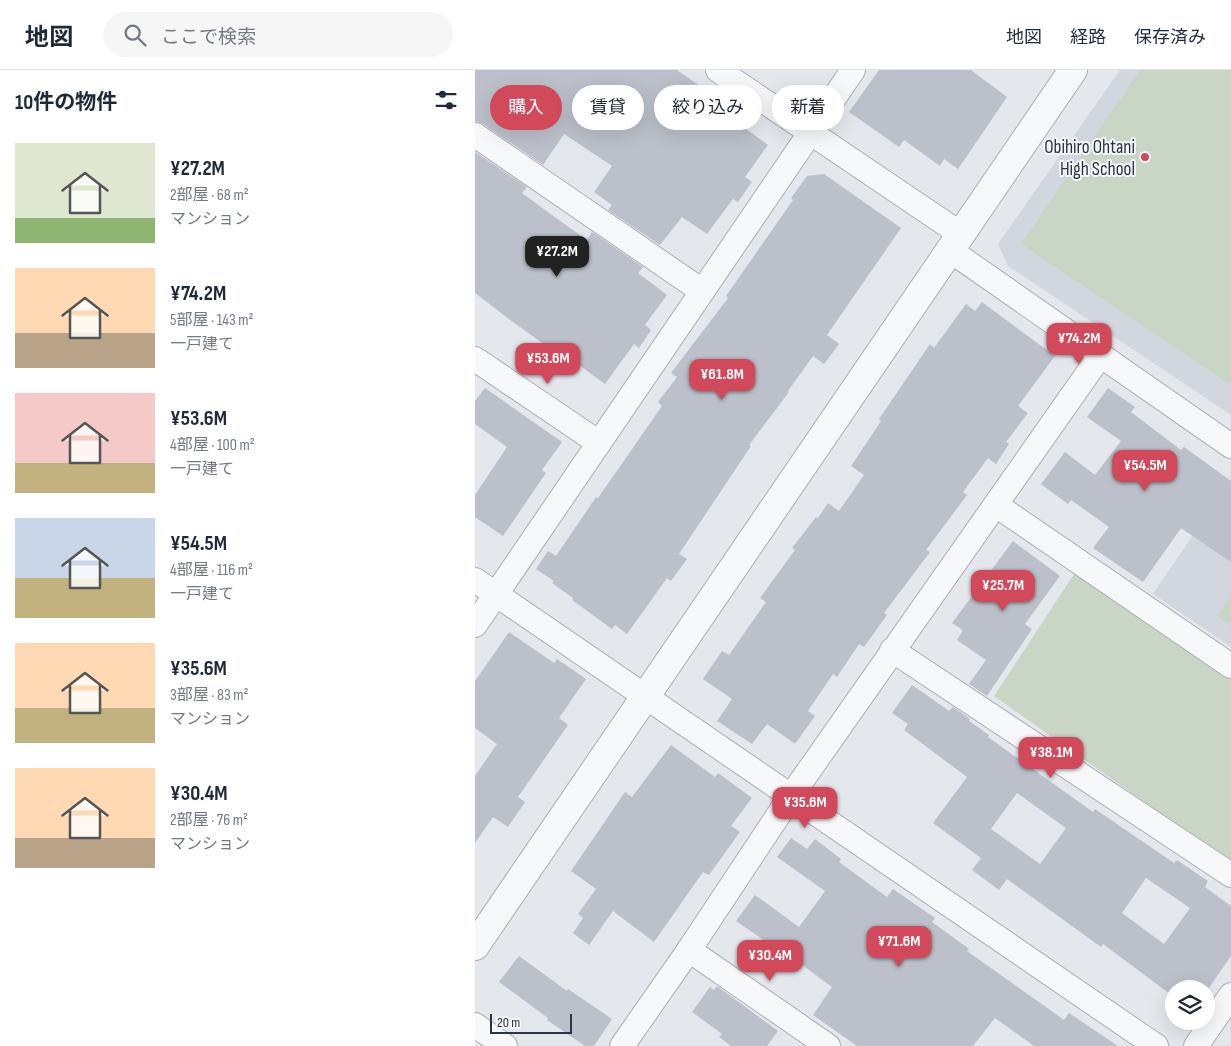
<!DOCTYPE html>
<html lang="ja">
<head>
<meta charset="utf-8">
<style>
	:root { --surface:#fff; --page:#f6f6f7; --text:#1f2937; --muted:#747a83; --line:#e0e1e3; --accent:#d1495b }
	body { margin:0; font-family:"Sofia Sans Condensed","Noto Sans JP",sans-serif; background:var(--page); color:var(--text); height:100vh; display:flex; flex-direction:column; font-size:19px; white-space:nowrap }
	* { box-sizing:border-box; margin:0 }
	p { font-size:16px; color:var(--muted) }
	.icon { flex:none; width:28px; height:28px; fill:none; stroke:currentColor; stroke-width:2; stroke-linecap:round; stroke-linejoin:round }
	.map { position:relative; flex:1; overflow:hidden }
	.panel { display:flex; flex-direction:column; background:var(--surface); width:475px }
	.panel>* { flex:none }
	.guide { position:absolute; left:15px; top:15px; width:475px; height:45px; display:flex; gap:10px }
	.buttons { position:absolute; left:690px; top:910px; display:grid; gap:10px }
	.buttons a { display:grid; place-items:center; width:50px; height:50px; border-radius:50%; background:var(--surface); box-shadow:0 5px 20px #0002; font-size:25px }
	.scale { position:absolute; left:15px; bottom:12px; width:82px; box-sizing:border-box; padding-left:5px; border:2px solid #2b3445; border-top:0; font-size:14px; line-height:18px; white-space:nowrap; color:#2b3445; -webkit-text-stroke:4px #f4f6f9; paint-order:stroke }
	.price { position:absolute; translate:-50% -42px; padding:0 11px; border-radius:10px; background:var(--accent); color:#fff; font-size:16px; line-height:32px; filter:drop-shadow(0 1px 2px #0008) }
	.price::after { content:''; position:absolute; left:50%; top:30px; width:15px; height:11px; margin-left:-8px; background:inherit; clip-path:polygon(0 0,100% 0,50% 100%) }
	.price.active { background:#222; color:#fff }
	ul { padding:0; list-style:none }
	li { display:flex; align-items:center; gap:15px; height:125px; padding:0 15px }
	li span { display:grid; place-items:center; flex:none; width:140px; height:100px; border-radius:0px; color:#555 }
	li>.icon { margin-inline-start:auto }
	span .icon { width:60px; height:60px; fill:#fffc; stroke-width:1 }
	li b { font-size:21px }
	h2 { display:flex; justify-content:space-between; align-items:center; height:60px; padding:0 15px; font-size:21px }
	.pill { padding:0 18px; border-radius:22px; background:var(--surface); box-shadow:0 5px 20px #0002; font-size:18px; line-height:45px }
	.pill.active { background:var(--accent); color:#fff }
	header { display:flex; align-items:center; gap:30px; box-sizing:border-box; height:70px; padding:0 25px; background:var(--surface); border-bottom:1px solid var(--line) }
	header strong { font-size:24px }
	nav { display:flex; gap:28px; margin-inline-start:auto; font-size:18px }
	.search { width:350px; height:45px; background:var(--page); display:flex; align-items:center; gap:12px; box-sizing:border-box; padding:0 18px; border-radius:28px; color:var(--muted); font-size:19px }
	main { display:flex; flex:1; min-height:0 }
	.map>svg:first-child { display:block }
	.built { fill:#d2d6de }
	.green { fill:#c9d6c5 }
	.building { fill:#bbc0ca; fill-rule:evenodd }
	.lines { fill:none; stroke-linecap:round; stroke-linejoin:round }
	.minor-casing { stroke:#a9aeb7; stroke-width:26 }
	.tertiary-casing { stroke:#a9aeb7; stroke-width:30 }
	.minor { stroke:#f7f8fa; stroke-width:24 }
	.tertiary { stroke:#f7f8fa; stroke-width:28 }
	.poi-dot { fill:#d1495b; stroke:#f4f6f9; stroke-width:2 }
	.labels { text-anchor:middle; stroke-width:4; stroke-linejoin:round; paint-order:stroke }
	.poi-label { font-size:19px; fill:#2b3445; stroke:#f4f6f9; text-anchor:end }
</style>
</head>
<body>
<header>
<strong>地図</strong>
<div class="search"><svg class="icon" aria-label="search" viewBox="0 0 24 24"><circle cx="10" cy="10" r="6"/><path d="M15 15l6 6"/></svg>ここで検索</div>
<nav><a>地図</a><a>経路</a><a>保存済み</a></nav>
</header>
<main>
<section class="panel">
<h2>10件の物件<svg class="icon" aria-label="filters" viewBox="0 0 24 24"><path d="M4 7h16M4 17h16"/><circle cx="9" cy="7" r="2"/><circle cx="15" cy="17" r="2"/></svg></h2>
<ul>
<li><span style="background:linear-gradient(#dfe7d0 75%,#8fb573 0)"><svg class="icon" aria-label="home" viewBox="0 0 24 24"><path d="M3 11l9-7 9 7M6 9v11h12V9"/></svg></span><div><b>¥27.2M</b><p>2部屋 · 68 m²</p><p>マンション</p></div></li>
<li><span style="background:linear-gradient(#ffd9b3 65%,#b9a48a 0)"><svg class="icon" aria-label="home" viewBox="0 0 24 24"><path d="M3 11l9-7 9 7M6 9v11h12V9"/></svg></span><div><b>¥74.2M</b><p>5部屋 · 143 m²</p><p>一戸建て</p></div></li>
<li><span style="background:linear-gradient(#f6c9c9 70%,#c2b280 0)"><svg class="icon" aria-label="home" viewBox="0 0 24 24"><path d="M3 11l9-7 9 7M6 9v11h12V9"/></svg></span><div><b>¥53.6M</b><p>4部屋 · 100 m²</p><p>一戸建て</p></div></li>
<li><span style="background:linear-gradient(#c9d6e8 60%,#c2b280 0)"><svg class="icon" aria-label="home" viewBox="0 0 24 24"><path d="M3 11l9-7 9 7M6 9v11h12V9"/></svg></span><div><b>¥54.5M</b><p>4部屋 · 116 m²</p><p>一戸建て</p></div></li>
<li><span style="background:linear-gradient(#ffd9b3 65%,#c2b280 0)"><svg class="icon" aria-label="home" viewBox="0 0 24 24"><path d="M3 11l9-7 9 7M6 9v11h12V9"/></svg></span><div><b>¥35.6M</b><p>3部屋 · 83 m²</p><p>マンション</p></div></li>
<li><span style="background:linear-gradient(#ffd9b3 70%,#b9a48a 0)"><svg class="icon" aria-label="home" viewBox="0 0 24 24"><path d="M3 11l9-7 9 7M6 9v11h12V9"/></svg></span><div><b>¥30.4M</b><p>2部屋 · 76 m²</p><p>マンション</p></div></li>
</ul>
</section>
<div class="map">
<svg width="756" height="976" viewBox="0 0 756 976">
	<rect width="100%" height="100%" fill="#e4e7ec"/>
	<g class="built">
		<path d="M645,0H756V345L533,196L523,174Z"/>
		<path d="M756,409V577L678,524Z"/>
	</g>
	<g class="green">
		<path d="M665,0H756V315L546,174Z"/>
		<path d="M601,501L756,609V793L519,626Z"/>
		<path d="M756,526V556L742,546Z"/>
	</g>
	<g class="building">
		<path d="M0,0H202L261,41L256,48L293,75L270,107L277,112L263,132L258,129L232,164L207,147L185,175L133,140L137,135L119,122L137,96L89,64L68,95L8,54L0,51Z"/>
		<path d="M404,0H496L532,27L483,99L469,89L465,96L429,70L424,77L374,42Z"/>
		<path d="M0,82L52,117L47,123L81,148L112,170L117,162L168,197L163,203L192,225L170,255L176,260L164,278L159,274L130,314L86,282L84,285L38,252L0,223Z"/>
		<path d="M349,104L426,158L352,265L364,274L349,294L338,286L313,321L314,322L274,375L276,376L204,484L212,489L196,511L192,508L152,564L140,555L137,559L97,530L98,528L77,513L79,511L61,499L73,481L81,486L121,427L123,428L187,336L183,332L202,307L196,303L253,228L251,226L318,130L316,128L332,106Z"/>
		<path d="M507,232L580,286L543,336L553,343L531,372L534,374L521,394L513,388L488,422L492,425L451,480L455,482L409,543L412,545L389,577L384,574L362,607L358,604L333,641L340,646L320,674L292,654L277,674L242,651L257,629L228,609L247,581L254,585L291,532L285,528L320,480L317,478L341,447L343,448L353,433L364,441L389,405L376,396L406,351L404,349L455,274L459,278L491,234L500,241Z"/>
		<path d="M10,318L87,372L67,400L71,403L28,466L0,447V425L32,377L0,354V331Z"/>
		<path d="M633,318L660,337L656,342L706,380L709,377L756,411V492L706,458L668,512L618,478L634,457L596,430L593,434L566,414L590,382L620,405L646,371L612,347Z"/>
		<path d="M538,471L585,506L550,554L557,559L512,626L494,614L511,590L482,570L488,560L477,553Z"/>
		<path d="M34,562L79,593L82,589L111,609L84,648L93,655L43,727L50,732L33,757L18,747L0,773V706L22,674L0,658V611Z"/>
		<path d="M437,615L474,641L478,637L495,649L494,651L514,665L513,667L618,742L620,739L699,793L702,790L733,811L730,817L756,836V886L731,922V919H699V927L628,874L626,877L532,809L524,820L497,800L506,788L458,753L492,707L429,660L433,654L417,643ZM542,723L591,758L565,794L516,759ZM671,808L715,838L689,874L647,843Z"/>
		<path d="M196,675L240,707L243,703L277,728L256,756L265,762L234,805L228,802L179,872L138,841L114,875L98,863L108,848L103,844L121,819L96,801L150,722L157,727Z"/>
		<path d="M316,768L332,779L340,769L366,789L364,792L412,827L418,819L460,848L457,852L494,879L492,881L589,950L594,943L643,976H559L520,948L498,976H382L338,945L357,917L304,878L303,880L261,851L280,825L324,857L350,821L302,787Z"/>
		<path d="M44,886L92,921L93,919L137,949L119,976H110L72,950L73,948L24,912Z"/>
		<path d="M242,916L303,961L292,976H256L244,967L247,964L217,942L235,917L239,920Z"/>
	</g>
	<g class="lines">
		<defs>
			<g id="minor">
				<path d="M243,0L487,165"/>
				<path d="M0,65L227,221"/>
				<path d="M476,181L756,376"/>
				<path d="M0,289L124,373"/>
				<path d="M521,435L756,596"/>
				<path d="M0,510L681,976"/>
				<path d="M0,555L378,0"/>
				<path d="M417,580L756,805"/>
				<path d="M214,880L353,976"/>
				<path d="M0,955L30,976"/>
				<path d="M147,976L214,880L316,726L625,286"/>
				<path d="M721,976L756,925"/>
			</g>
			<path id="tertiary" d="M0,876L598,0"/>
		</defs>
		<use href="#minor" class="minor-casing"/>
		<use href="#tertiary" class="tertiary-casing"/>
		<use href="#minor" class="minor"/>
		<use href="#tertiary" class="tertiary"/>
	</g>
	<circle class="poi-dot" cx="670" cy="87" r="5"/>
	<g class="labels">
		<g class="poi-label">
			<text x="660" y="83">Obihiro Ohtani<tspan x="660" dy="22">High School</tspan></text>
		</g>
	</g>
</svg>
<div class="buttons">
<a><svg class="icon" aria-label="layers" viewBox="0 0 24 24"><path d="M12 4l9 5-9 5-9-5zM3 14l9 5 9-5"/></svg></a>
</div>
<div class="scale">20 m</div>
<b class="price active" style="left:82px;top:208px">¥27.2M</b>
<b class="price" style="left:604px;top:295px">¥74.2M</b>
<b class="price" style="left:73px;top:315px">¥53.6M</b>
<b class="price" style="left:247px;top:331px">¥61.8M</b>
<b class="price" style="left:670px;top:422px">¥54.5M</b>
<b class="price" style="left:528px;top:542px">¥25.7M</b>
<b class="price" style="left:576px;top:709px">¥38.1M</b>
<b class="price" style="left:330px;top:759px">¥35.6M</b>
<b class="price" style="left:424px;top:898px">¥71.6M</b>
<b class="price" style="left:295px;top:912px">¥30.4M</b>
<div class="guide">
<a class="pill active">購入</a>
<a class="pill">賃貸</a>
<a class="pill">絞り込み</a>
<a class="pill">新着</a>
</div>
</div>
</main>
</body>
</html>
